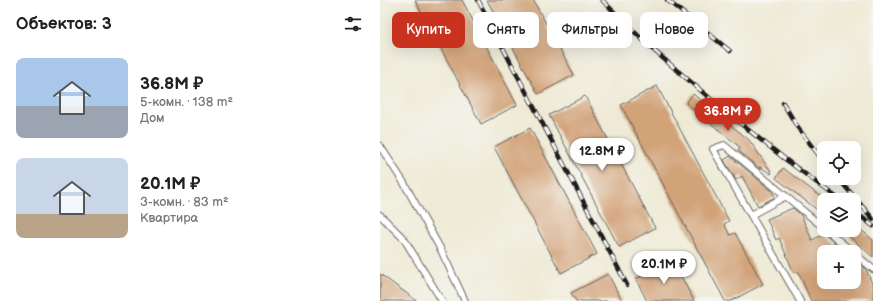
<!DOCTYPE html>
<html lang="ru">
<head>
<meta charset="utf-8">
<style>
	:root { --surface:#fff; --page:#f6f6f6; --text:#222; --muted:#767676; --accent:#c8321e }
	body { margin:0; font-family:"Balsamiq Sans",sans-serif; background:var(--page); color:var(--text); height:100vh; display:flex; flex-direction:column; font-size:15px; white-space:nowrap }
	* { box-sizing:border-box; margin:0 }
	p { font-size:13px; color:var(--muted) }
	.icon { flex:none; width:22px; height:22px; fill:none; stroke:currentColor; stroke-width:2; stroke-linecap:round; stroke-linejoin:round }
	.map { position:relative; flex:1; overflow:hidden }
	.sheet { display:flex; flex-direction:column; background:var(--surface); width:380px }
	.sheet>* { flex:none }
	.top-card { position:absolute; left:12px; top:12px; width:380px; height:36px; display:flex; gap:8px }
	.buttons { position:absolute; left:437px; top:141px; display:grid; gap:8px }
	.buttons a { display:grid; place-items:center; width:44px; height:44px; border-radius:8px; background:var(--surface); box-shadow:0 4px 16px #0002; font-size:20px }
	.price { position:absolute; translate:-50% -34px; padding:0 9px; border-radius:14px; background:#fff; color:#222; font-size:13px; line-height:26px; filter:drop-shadow(0 1px 2px #0008) }
	.price::after { content:''; position:absolute; left:50%; top:24px; width:12px; height:9px; margin-left:-6px; background:inherit; clip-path:polygon(0 0,100% 0,50% 100%) }
	.price.current { background:var(--accent); color:#fff }
	ul { padding:0; list-style:none }
	li { display:flex; align-items:center; gap:12px; height:100px; padding:0 16px }
	li span { display:grid; place-items:center; flex:none; width:112px; height:80px; border-radius:8px; color:#555 }
	li>.icon { margin-inline-start:auto }
	span .icon { width:48px; height:48px; fill:#fffc; stroke-width:1 }
	li b { font-size:17px }
	h2 { display:flex; justify-content:space-between; align-items:center; height:48px; padding:0 16px; font-size:17px }
	.pill { padding:0 14px; border-radius:8px; background:var(--surface); box-shadow:0 4px 16px #0002; font-size:14px; line-height:36px }
	.pill.current { background:var(--accent); color:#fff }
	main { display:flex; flex:1; min-height:0 }
	.map>svg:first-child { display:block }
	.building { fill:#d2a379 }
	.lines { fill:none; stroke-linecap:round; stroke-linejoin:round }
	.lane-casing { stroke:#66645d; stroke-width:8 }
	.lane { stroke:#fff; stroke-width:6 }
	.rail-casing { stroke:#1c1c1c; stroke-width:4.5 }
	.rail { stroke:#f6f6f2; stroke-width:3; stroke-dasharray:9; stroke-linecap:butt }
</style>
</head>
<body>
<main>
<section class="sheet">
<h2>Объектов: 3<svg class="icon" aria-label="filters" viewBox="0 0 24 24"><path d="M4 7h16M4 17h16"/><circle cx="9" cy="7" r="2"/><circle cx="15" cy="17" r="2"/></svg></h2>
<ul>
<li><span style="background:linear-gradient(#a9c7e8 60%,#9aa5b1 0)"><svg class="icon" aria-label="home" viewBox="0 0 24 24"><path d="M3 11l9-7 9 7M6 9v11h12V9"/></svg></span><div><b>36.8M ₽</b><p>5-комн. · 138 m²</p><p>Дом</p></div></li>
<li><span style="background:linear-gradient(#c9d6e8 70%,#b9a48a 0)"><svg class="icon" aria-label="home" viewBox="0 0 24 24"><path d="M3 11l9-7 9 7M6 9v11h12V9"/></svg></span><div><b>20.1M ₽</b><p>3-комн. · 83 m²</p><p>Квартира</p></div></li>
</ul>
</section>
<div class="map">
<svg width="493" height="301" viewBox="0 0 493 301">
	<rect width="100%" height="100%" fill="#f6f6f2"/>
	<filter id="ink" filterUnits="userSpaceOnUse"><feTurbulence type="fractalNoise" baseFrequency=".025" numOctaves="2"/><feDisplacementMap in="SourceGraphic" scale="8" xChannelSelector="R" yChannelSelector="G"/><feConvolveMatrix kernelMatrix="1 2 1 2 8 2 1 2 1" color-interpolation-filters="sRGB"/></filter>
	<filter id="wash" filterUnits="userSpaceOnUse"><feTurbulence type="fractalNoise" baseFrequency=".012" numOctaves="4" result="noise"/><feDisplacementMap in="SourceGraphic" scale="16" xChannelSelector="R" yChannelSelector="G"/><feGaussianBlur stdDeviation="0.9" result="paint"/><feColorMatrix in="noise" values="0 0 0 0 0 0 0 0 0 0 0 0 0 0 0 0 0 1.4 0 .05"/><feComposite in="paint" operator="in"/></filter>
	<g filter="url(#wash)">
		<rect width="100%" height="100%" fill="#eeead5"/>
		<g id="blocks">
			<g class="building">
				<path d="M35,0H82L137,105L101,124Z"/>
				<path d="M107,0H153L194,75L158,94Z"/>
				<path d="M277,86L349,221L344,224L350,235L355,233L383,284L351,301H345L241,105Z"/>
				<path d="M313,94L369,140L392,173L391,174L379,166L381,170L358,150L361,148L306,103Z"/>
				<path d="M205,96L275,228L239,247L169,115Z"/>
				<path d="M150,128L217,254L181,273L114,147Z"/>
				<path d="M350,156L392,191L395,197L378,206L362,176L356,180L344,160Z"/>
				<path d="M403,168L444,199V215L396,178Z"/>
				<path d="M413,208L421,215L432,240L444,234L457,245L460,252H444V282H474V260H475L486,269L493,286V301H431L418,271L414,273L399,238L396,240L387,219Z"/>
				<path d="M474,224L493,240V257L462,230H474Z"/>
				<path d="M292,259L314,301H267L256,279Z"/>
				<path d="M0,274L37,301H0Z"/>
				<path d="M228,274L242,301H196L191,293Z"/>
			</g>
		</g>
	</g>
	<g filter="url(#ink)">
		<use href="#blocks" fill-opacity="0" stroke="#66645d" stroke-width="1"/>
		<g class="lines">
			<defs>
				<g id="lane">
					<path d="M0,146L24,183L61,250L85,301"/>
					<path d="M0,215L24,239L62,301"/>
					<path d="M371,215L406,196"/>
					<path d="M446,230L473,252"/>
					<path d="M474,253L493,269"/>
					<path d="M420,301L333,149L344,145L444,228"/>
				</g>
			</defs>
			<use href="#lane" class="lane-casing"/>
			<use href="#lane" class="lane"/>
			<defs>
				<g id="rail">
					<path d="M98,0L247,285"/>
					<path d="M222,0L271,48L346,112L405,159L460,200"/>
					<path d="M287,0L350,51"/>
					<path d="M403,103L418,128L444,162"/>
					<path d="M458,178L493,219"/>
					<path d="M474,211L493,226"/>
				</g>
			</defs>
			<use href="#rail" class="rail-casing"/>
			<use href="#rail" class="rail"/>
		</g>
	</g>
</svg>
<div class="buttons">
<a><svg class="icon" aria-label="locate" viewBox="0 0 24 24"><circle cx="12" cy="12" r="6"/><path d="M12 2v4M12 18v4M2 12h4M18 12h4"/></svg></a>
<a><svg class="icon" aria-label="layers" viewBox="0 0 24 24"><path d="M12 4l9 5-9 5-9-5zM3 14l9 5 9-5"/></svg></a>
<a>+</a>
</div>
<b class="price current" style="left:348px;top:132px">36.8M ₽</b>
<b class="price" style="left:222px;top:172px">12.8M ₽</b>
<b class="price" style="left:284px;top:285px">20.1M ₽</b>
<div class="top-card">
<a class="pill current">Купить</a>
<a class="pill">Снять</a>
<a class="pill">Фильтры</a>
<a class="pill">Новое</a>
</div>
</div>
</main>
</body>
</html>
